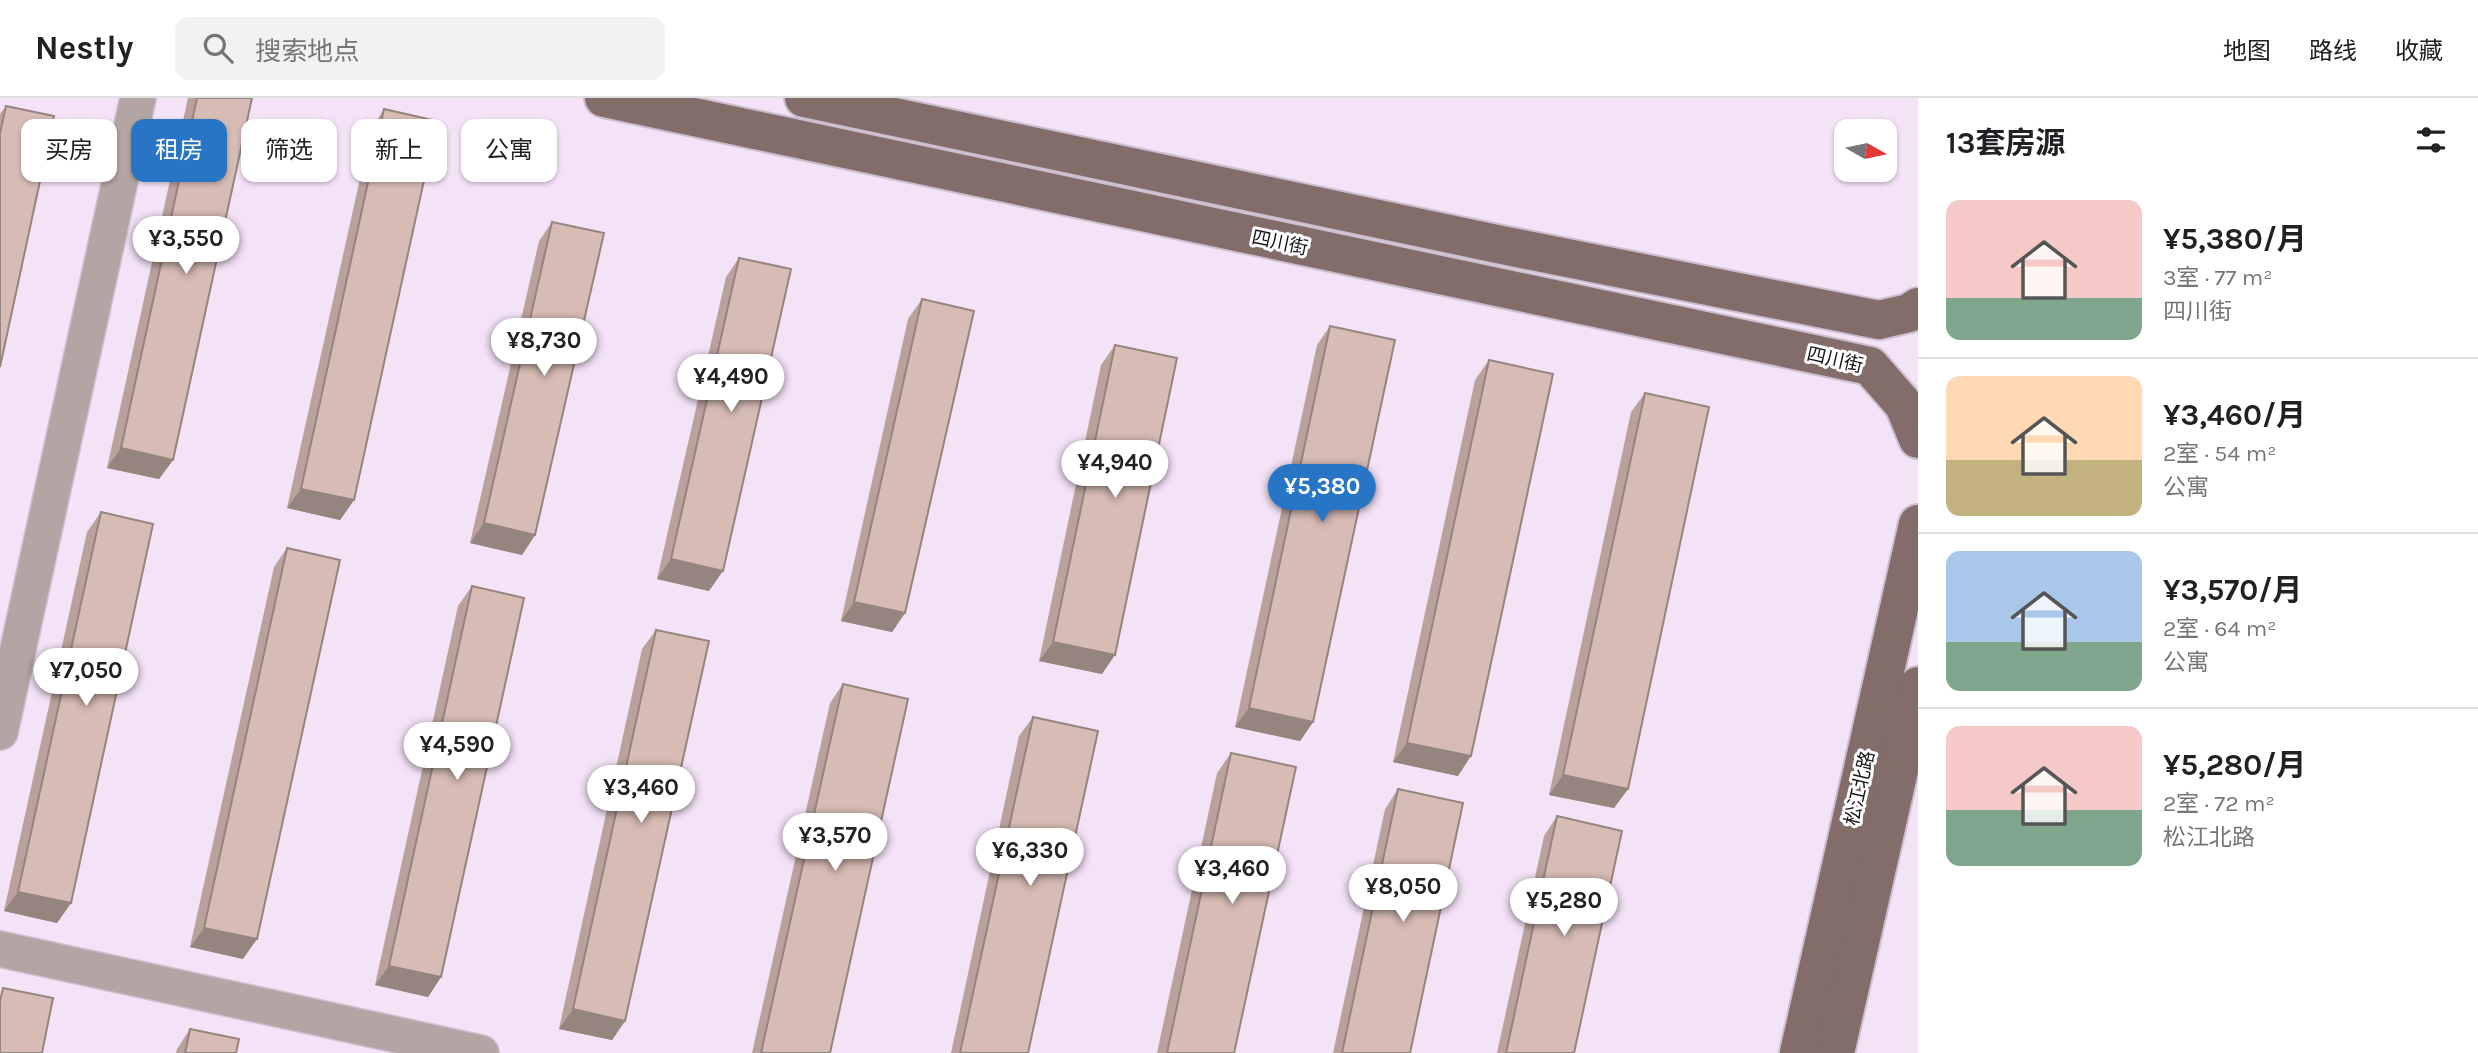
<!DOCTYPE html>
<html lang="zh">
<head>
<meta charset="utf-8">
<style>
	:root { --surface:#fff; --page:#f2f2f2; --text:#202124; --muted:#757577; --line:#e0e0e0; --accent:#2775c4 }
	body { margin:0; font-family:Karla,"Noto Sans SC",sans-serif; background:var(--page); color:var(--text); height:100vh; display:flex; flex-direction:column; font-size:26px; white-space:nowrap }
	* { box-sizing:border-box; margin:0 }
	p { font-size:23px; color:var(--muted) }
	.icon { flex:none; width:38px; height:38px; fill:none; stroke:currentColor; stroke-width:2; stroke-linecap:round; stroke-linejoin:round }
	.map { position:relative; flex:1; overflow:hidden }
	.sheet { display:flex; flex-direction:column; background:var(--surface); width:560px }
	.sheet>* { flex:none }
	.hud { position:absolute; left:21px; top:21px; width:665px; height:63px; display:flex; gap:14px }
	.needle { width:46px; rotate:99deg }
	.buttons { position:absolute; left:1834px; top:21px; display:grid; gap:14px }
	.buttons a { display:grid; place-items:center; width:63px; height:63px; border-radius:14px; background:var(--surface); box-shadow:0 2px 5px #0004; font-size:35px }
	.price { position:absolute; translate:-50% -60px; padding:0 16px; border-radius:24px; background:#fff; color:#222; font-size:23px; line-height:46px; filter:drop-shadow(0 2px 4px #0008) }
	.price::after { content:''; position:absolute; left:50%; top:42px; width:21px; height:16px; margin-left:-10px; background:inherit; clip-path:polygon(0 0,100% 0,50% 100%) }
	.price.on { background:var(--accent); color:#fff }
	ul { padding:0; list-style:none }
	li { display:flex; align-items:center; gap:21px; height:175px; padding:0 28px }
	li+li { border-top:2px solid var(--line) }
	li span { display:grid; place-items:center; flex:none; width:196px; height:140px; border-radius:14px; color:#555 }
	li>.icon { margin-inline-start:auto }
	span .icon { width:84px; height:84px; fill:#fffc; stroke-width:1 }
	li b { font-size:30px }
	h2 { display:flex; justify-content:space-between; align-items:center; height:84px; padding:0 28px; font-size:30px }
	.chip { padding:0 24px; border-radius:14px; background:var(--surface); box-shadow:0 2px 5px #0004; font-size:24px; line-height:63px }
	.chip.on { background:var(--accent); color:#fff }
	header { display:flex; align-items:center; gap:42px; box-sizing:border-box; height:98px; padding:0 35px; background:var(--surface); border-bottom:2px solid var(--line) }
	header strong { font-size:33px }
	nav { display:flex; gap:38px; margin-inline-start:auto; font-size:24px }
	.search { width:490px; height:63px; background:var(--page); display:flex; align-items:center; gap:18px; box-sizing:border-box; padding:0 24px; border-radius:14px; color:var(--muted); font-size:26px }
	main { display:flex; flex:1; min-height:0 }
	.map>svg:first-child { display:block }
	.lines { fill:none; stroke-linecap:round; stroke-linejoin:round }
	.minor-casing { stroke:#cdbecf; stroke-width:38 }
	.major-casing { stroke:#cdbecf; stroke-width:42 }
	.minor { stroke:#b2a5a4; stroke-width:35 }
	.major { stroke:#836d6a; stroke-width:38 }
	.wall { fill:#b9a29c }
	.shaded-wall { fill:#96847f }
	.building { fill:#d7bcb5; stroke:#96847f; stroke-width:2 }
	.labels { text-anchor:middle; stroke-width:6; stroke-linejoin:round; paint-order:stroke }
	.street-label { font-size:19px; fill:#19131a; stroke:#fff }
</style>
</head>
<body>
<header>
<strong>Nestly</strong>
<div class="search"><svg class="icon" aria-label="search" viewBox="0 0 24 24"><circle cx="10" cy="10" r="6"/><path d="M15 15l6 6"/></svg>搜索地点</div>
<nav><a>地图</a><a>路线</a><a>收藏</a></nav>
</header>
<main>
<div class="map">
<svg width="1918" height="955" viewBox="0 0 1918 955">
	<rect width="100%" height="100%" fill="#f4e3f7"/>
	<g class="lines">
		<defs>
			<g id="minor">
				<path d="M0,634L138,0"/>
				<path d="M0,851L481,955"/>
			</g>
			<g id="major">
				<path d="M604,0L1870,268L1904,307L1918,341"/>
				<path d="M804,0L1502,147L1879,222L1909,215L1918,209"/>
				<path d="M1799,955L1918,426"/>
				<path d="M1835,955L1918,588"/>
			</g>
		</defs>
		<use href="#minor" class="minor-casing"/>
		<use href="#major" class="major-casing"/>
		<use href="#minor" class="minor"/>
		<use href="#major" class="major"/>
	</g>
	<g class="wall">
		<path d="M188,0H252L173,362L159,381L107,370Z"/>
		<path d="M6,8L0,269V16Z"/>
		<path d="M384,11L354,402L340,422L287,410L371,31Z"/>
		<path d="M552,124L535,437L522,457L470,445L539,143Z"/>
		<path d="M739,160L709,493L657,481L726,179Z"/>
		<path d="M922,201L905,515L892,534L841,523L908,221Z"/>
		<path d="M1330,228L1313,624L1300,643L1235,629L1317,247Z"/>
		<path d="M1115,247L1102,576L1039,563L1101,267Z"/>
		<path d="M1489,262L1458,678L1393,664L1475,282Z"/>
		<path d="M1645,295L1628,691L1614,710L1549,697L1631,314Z"/>
		<path d="M101,414L71,805L57,825L4,813L87,434Z"/>
		<path d="M287,450L243,861L190,849L274,469Z"/>
		<path d="M472,488L441,879L428,899L375,887L458,508Z"/>
		<path d="M656,532L625,923L612,942L559,931L642,551Z"/>
		<path d="M843,586L830,955H752L830,605Z"/>
		<path d="M1033,619L1028,955H951L1019,638Z"/>
		<path d="M1231,655L1234,955H1157L1217,675Z"/>
		<path d="M1398,691L1410,955H1333L1385,711Z"/>
		<path d="M1557,718L1574,955H1497L1544,738Z"/>
		<path d="M190,931L236,955H176L177,951Z"/>
	</g>
	<g class="shaded-wall">
		<path d="M121,350L173,362L159,381L107,370Z"/>
		<path d="M301,391L354,402L340,422L287,410Z"/>
		<path d="M484,425L535,437L522,457L470,445Z"/>
		<path d="M671,461L723,473L709,493L657,481Z"/>
		<path d="M854,504L905,515L892,534L841,523Z"/>
		<path d="M1053,544L1115,557L1102,576L1039,563Z"/>
		<path d="M1249,610L1313,624L1300,643L1235,629Z"/>
		<path d="M1407,645L1471,658L1458,678L1393,664Z"/>
		<path d="M1563,677L1628,691L1614,710L1549,697Z"/>
		<path d="M18,794L71,805L57,825L4,813Z"/>
		<path d="M204,830L257,841L243,861L190,849Z"/>
		<path d="M389,868L441,879L428,899L375,887Z"/>
		<path d="M573,911L625,923L612,942L559,931Z"/>
	</g>
	<g class="building">
		<path d="M197,0H252L173,362L121,350Z"/>
		<path d="M6,8L54,18L0,269V35Z"/>
		<path d="M384,11L437,23L354,402L301,391Z"/>
		<path d="M552,124L604,135L535,437L484,425Z"/>
		<path d="M739,160L791,171L723,473L671,461Z"/>
		<path d="M922,201L974,213L905,515L854,504Z"/>
		<path d="M1330,228L1395,242L1313,624L1249,610Z"/>
		<path d="M1115,247L1177,260L1115,557L1053,544Z"/>
		<path d="M1489,262L1553,276L1471,658L1407,645Z"/>
		<path d="M1645,295L1709,309L1628,691L1563,677Z"/>
		<path d="M101,414L153,426L71,805L18,794Z"/>
		<path d="M287,450L340,462L257,841L204,830Z"/>
		<path d="M472,488L524,500L441,879L389,868Z"/>
		<path d="M656,532L709,543L625,923L573,911Z"/>
		<path d="M843,586L908,601L830,955H761Z"/>
		<path d="M1033,619L1098,633L1028,955H960Z"/>
		<path d="M1231,655L1296,669L1234,955H1167Z"/>
		<path d="M1398,691L1463,705L1410,955H1342Z"/>
		<path d="M1557,718L1622,733L1574,955H1506Z"/>
		<path d="M3,890L53,900L42,955H0V903Z"/>
		<path d="M190,931L239,941L236,955H185Z"/>
	</g>
	<g class="labels">
		<g class="street-label">
			<text transform="translate(1280 144) rotate(12)" y="7">四川街</text>
			<text transform="translate(1835 261) rotate(13)" y="7">四川街</text>
			<text transform="translate(1859 690) rotate(-77)" y="7">松江北路</text>
		</g>
	</g>
</svg>
<div class="buttons">
<a><svg class="needle" viewBox="-14 -14 28 28"><path d="M0-13l5 13h-10z" fill="#e53935"/><path d="M0 13l5-13h-10z" fill="#757577"/></svg></a>
</div>
<b class="price" style="left:186px;top:178px">¥3,550</b>
<b class="price" style="left:544px;top:280px">¥8,730</b>
<b class="price" style="left:731px;top:316px">¥4,490</b>
<b class="price" style="left:1115px;top:402px">¥4,940</b>
<b class="price on" style="left:1322px;top:426px">¥5,380</b>
<b class="price" style="left:86px;top:610px">¥7,050</b>
<b class="price" style="left:457px;top:684px">¥4,590</b>
<b class="price" style="left:641px;top:727px">¥3,460</b>
<b class="price" style="left:835px;top:775px">¥3,570</b>
<b class="price" style="left:1030px;top:790px">¥6,330</b>
<b class="price" style="left:1232px;top:808px">¥3,460</b>
<b class="price" style="left:1403px;top:826px">¥8,050</b>
<b class="price" style="left:1564px;top:840px">¥5,280</b>
<div class="hud">
<a class="chip">买房</a>
<a class="chip on">租房</a>
<a class="chip">筛选</a>
<a class="chip">新上</a>
<a class="chip">公寓</a>
</div>
</div>
<section class="sheet">
<h2>13套房源<svg class="icon" aria-label="filters" viewBox="0 0 24 24"><path d="M4 7h16M4 17h16"/><circle cx="9" cy="7" r="2"/><circle cx="15" cy="17" r="2"/></svg></h2>
<ul>
<li><span style="background:linear-gradient(#f6c9c9 70%,#7fa58c 0)"><svg class="icon" aria-label="home" viewBox="0 0 24 24"><path d="M3 11l9-7 9 7M6 9v11h12V9"/></svg></span><div><b>¥5,380/月</b><p>3室 · 77 m²</p><p>四川街</p></div></li>
<li><span style="background:linear-gradient(#ffd9b3 60%,#c2b280 0)"><svg class="icon" aria-label="home" viewBox="0 0 24 24"><path d="M3 11l9-7 9 7M6 9v11h12V9"/></svg></span><div><b>¥3,460/月</b><p>2室 · 54 m²</p><p>公寓</p></div></li>
<li><span style="background:linear-gradient(#a9c7e8 65%,#7fa58c 0)"><svg class="icon" aria-label="home" viewBox="0 0 24 24"><path d="M3 11l9-7 9 7M6 9v11h12V9"/></svg></span><div><b>¥3,570/月</b><p>2室 · 64 m²</p><p>公寓</p></div></li>
<li><span style="background:linear-gradient(#f6c9c9 60%,#7fa58c 0)"><svg class="icon" aria-label="home" viewBox="0 0 24 24"><path d="M3 11l9-7 9 7M6 9v11h12V9"/></svg></span><div><b>¥5,280/月</b><p>2室 · 72 m²</p><p>松江北路</p></div></li>
</ul>
</section>
</main>
</body>
</html>
